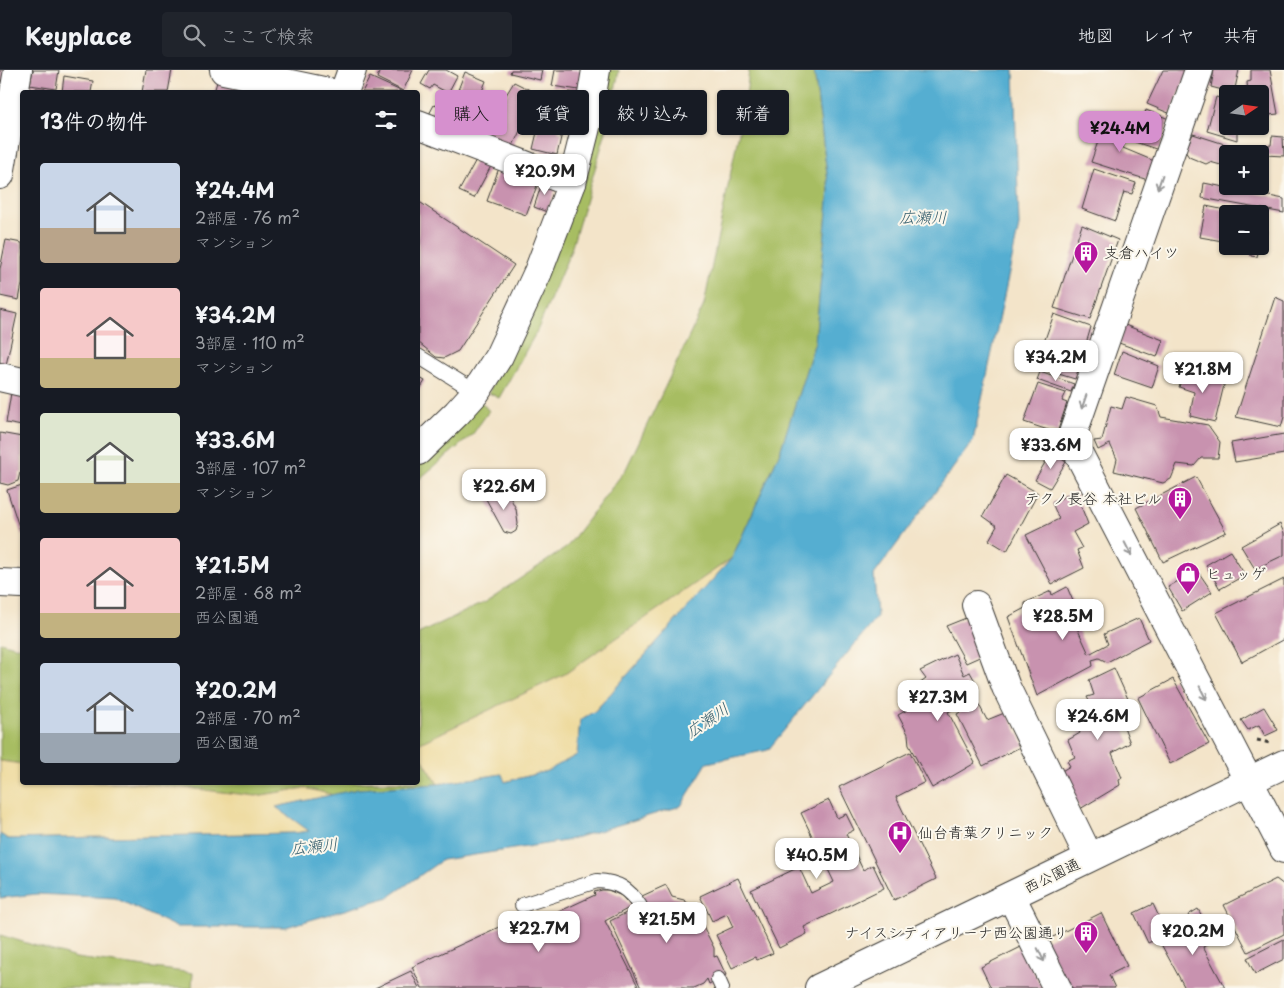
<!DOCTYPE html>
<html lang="ja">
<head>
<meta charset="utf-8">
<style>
	:root { --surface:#171b24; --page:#20242c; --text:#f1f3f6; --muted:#9ea1a6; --line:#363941; --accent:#d690ce }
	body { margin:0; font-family:"Playpen Sans","Klee One",sans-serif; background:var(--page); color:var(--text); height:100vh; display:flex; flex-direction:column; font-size:19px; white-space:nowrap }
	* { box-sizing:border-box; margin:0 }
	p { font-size:16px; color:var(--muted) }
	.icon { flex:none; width:28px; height:28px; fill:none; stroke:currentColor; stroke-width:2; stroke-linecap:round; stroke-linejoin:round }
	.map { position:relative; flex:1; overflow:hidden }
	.side { position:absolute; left:20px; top:20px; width:400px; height:695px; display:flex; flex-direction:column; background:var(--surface); border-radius:5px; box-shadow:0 1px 4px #0004 }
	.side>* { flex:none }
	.hud { position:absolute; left:435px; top:20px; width:475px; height:45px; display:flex; gap:10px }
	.needle { width:32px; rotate:77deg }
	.buttons { position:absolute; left:1219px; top:15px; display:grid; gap:10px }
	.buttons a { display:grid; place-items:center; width:50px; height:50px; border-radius:5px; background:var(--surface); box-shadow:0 1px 4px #0004; font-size:25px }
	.price { position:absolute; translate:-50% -42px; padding:0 11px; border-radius:10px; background:#fff; color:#222; font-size:16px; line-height:32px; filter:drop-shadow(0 1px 2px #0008) }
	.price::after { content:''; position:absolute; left:50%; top:30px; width:15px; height:11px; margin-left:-8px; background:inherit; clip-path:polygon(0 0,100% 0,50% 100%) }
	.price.on { background:var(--accent); color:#111 }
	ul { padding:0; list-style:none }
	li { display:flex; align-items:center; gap:15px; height:125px; padding:0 20px }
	li span { display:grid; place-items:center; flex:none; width:140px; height:100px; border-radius:5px; color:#555 }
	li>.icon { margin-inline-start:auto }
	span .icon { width:60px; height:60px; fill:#fffc; stroke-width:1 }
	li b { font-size:21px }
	h2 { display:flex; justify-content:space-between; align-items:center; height:60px; padding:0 20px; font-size:21px }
	.chip { padding:0 18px; border-radius:5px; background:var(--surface); box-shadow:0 1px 4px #0004; font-size:18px; line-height:45px }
	.chip.on { background:var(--accent); color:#111 }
	header { display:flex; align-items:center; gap:30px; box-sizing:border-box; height:70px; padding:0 25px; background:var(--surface); border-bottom:1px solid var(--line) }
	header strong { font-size:24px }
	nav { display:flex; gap:28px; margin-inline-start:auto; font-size:18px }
	.search { width:350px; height:45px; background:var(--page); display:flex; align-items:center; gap:12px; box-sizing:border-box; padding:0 18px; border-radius:5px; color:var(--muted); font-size:19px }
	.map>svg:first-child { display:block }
	.green { fill:#a7bd62; stroke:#626c3f }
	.sand { fill:#eeda9e; stroke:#857b5d }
	.water { fill:#54aed1; stroke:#386576 }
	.building { fill:#c892af }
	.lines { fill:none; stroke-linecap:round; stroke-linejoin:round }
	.service-casing { stroke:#3c3a36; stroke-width:16 }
	.minor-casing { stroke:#3c3a36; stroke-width:30 }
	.tertiary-casing { stroke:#3c3a36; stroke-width:30 }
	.path { stroke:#3c3a36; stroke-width:3; stroke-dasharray:4 4; stroke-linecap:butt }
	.service { stroke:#fff; stroke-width:14 }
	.minor { stroke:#fff; stroke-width:28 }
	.tertiary { stroke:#fff; stroke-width:28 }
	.oneway { stroke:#999 }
	.labels { text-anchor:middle; stroke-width:4; stroke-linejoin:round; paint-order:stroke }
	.poi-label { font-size:15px; fill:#1c1c1c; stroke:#fbf7ec; text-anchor:start }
	.street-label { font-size:15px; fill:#1c1c1c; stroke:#fbf7ec }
	.water-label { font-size:16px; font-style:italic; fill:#355e6d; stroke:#fbf7ec }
</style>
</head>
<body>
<header>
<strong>Keyplace</strong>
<div class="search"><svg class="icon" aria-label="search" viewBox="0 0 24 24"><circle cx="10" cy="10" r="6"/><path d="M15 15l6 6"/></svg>ここで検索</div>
<nav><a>地図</a><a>レイヤ</a><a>共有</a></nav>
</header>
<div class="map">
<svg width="1284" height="918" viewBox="0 0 1284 918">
	<rect width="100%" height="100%" fill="#fbf7ec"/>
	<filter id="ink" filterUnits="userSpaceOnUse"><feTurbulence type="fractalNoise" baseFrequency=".02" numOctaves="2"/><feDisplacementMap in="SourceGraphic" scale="10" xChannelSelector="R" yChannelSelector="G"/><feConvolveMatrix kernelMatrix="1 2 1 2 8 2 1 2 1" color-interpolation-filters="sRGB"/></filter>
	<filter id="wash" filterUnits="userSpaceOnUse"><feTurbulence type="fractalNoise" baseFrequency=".0096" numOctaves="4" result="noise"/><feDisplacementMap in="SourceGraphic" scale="20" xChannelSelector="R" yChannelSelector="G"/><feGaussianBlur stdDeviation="1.12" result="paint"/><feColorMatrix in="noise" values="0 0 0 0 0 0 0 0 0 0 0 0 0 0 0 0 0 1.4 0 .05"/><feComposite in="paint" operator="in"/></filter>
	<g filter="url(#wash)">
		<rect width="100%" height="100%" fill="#f3e4c9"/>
		<g class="green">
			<path d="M606,0H619L610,48L571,180L537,261L499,328L489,323Z"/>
			<path d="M749,0H814L829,120L815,272L780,382L732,488L565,604L418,674V564L485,532L566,478L626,399L704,235L746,27Z"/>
			<path d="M481,332L489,341L472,365L418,410V392Z"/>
			<path d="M0,572L22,578V694L0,691Z"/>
			<path d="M418,682L438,714L358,719L333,725L305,718L256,726L143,713L418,712Z"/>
			<path d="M0,865L76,888L193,903L192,918H0Z"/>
		</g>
		<g class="sand">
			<path d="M732,488L595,641L580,650L577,685L547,701L504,712L501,704L438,714L418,682V674L565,604Z"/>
			<path d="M0,691L22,694V712L143,713L256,726L305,718L333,725L276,737L310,761L295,763L8,769L0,764Z"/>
		</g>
		<path class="water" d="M814,0H1014L1019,156L973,371L874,505L877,547L768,680L707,693L681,736L565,771L442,790L389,827L286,857H176L115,828L37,824L0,828V764L8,769L295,763L309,761L276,737L358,719L438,714L502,704L505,712L547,701L577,685L580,650L595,641L732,488L780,382L815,272L829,120Z"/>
		<g id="blocks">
			<g class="building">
				<path d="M0,0H11L9,15L0,13Z"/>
				<path d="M33,0H59L56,19L30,15Z"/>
				<path d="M146,0H172L168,22H142Z"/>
				<path d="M380,0H413L403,21L377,8Z"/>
				<path d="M429,0H446L457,6L448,23L433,15L430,19L421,14Z"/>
				<path d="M511,0H542L540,10L510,3Z"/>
				<path d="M555,0H582L579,20L552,16Z"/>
				<path d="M1163,0H1189L1171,44L1147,34Z"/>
				<path d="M1214,0H1239L1234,23L1211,17Z"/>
				<path d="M1251,0H1270L1278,44L1260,46V24H1248L1247,12L1251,11Z"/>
				<path d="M465,2L486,11L477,34L456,25Z"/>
				<path d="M64,6L93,11L91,22H62Z"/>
				<path d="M370,7L403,22H362Z"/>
				<path d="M217,12L237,18L236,22H214Z"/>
				<path d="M514,12L534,22L523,46L526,48L511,80L477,67L487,45L493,46Z"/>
				<path d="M36,18L59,21V22H35Z"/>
				<path d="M569,22L578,23L576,32L567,30Z"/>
				<path d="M443,24L469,39L456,63L427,48L434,35L437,36Z"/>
				<path d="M1216,27L1228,30V56H1237V70L1207,61Z"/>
				<path d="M545,29L565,34L558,62L562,63L557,85L533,79Z"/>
				<path d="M1146,40L1169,49L1159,80L1135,72Z"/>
				<path d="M1105,51L1129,60L1123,78L1154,91L1148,110L1091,92Z"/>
				<path d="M1193,64L1240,79L1238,84H1228V97L1210,92L1206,94L1189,87L1185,81Z"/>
				<path d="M1272,66L1283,67L1284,86L1264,85L1265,76L1271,75Z"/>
				<path d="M477,88L491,96L474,128L459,121Z"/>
				<path d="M499,98L538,113L526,145L487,131Z"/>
				<path d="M1094,99L1136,113L1132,124L1124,122L1115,151L1082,139Z"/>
				<path d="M543,110L557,115L547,142L534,137Z"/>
				<path d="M1204,113L1284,129V143L1202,128Z"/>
				<path d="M418,131L514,195L458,281L444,288L436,287L418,272Z"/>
				<path d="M1206,136L1240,143L1228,144V172L1200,167Z"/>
				<path d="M1260,152L1267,155L1266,175H1260Z"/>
				<path d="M1082,155L1118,170L1090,249L1054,238Z"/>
				<path d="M6,170L22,173V214L19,230L0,226V199Z"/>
				<path d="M1227,176H1259L1257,187L1251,186L1250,181Z"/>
				<path d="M1275,227L1284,231V347L1281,357L1236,347Z"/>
				<path d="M0,240L17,244L5,300L0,299Z"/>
				<path d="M1054,244L1091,257L1083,284L1068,276L1065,283L1043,275Z"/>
				<path d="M1125,255L1163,270L1157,287L1119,273Z"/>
				<path d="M1044,280L1081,292L1075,309L1039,298Z"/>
				<path d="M1122,281L1159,296L1152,318L1114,305Z"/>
				<path d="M1185,299L1225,311L1215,352L1190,346L1194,322L1179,317Z"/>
				<path d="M1040,302L1074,314L1071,322L1037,310Z"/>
				<path d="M418,307L425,311L418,322Z"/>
				<path d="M1038,314L1066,323L1062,331L1067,333L1057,363L1024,352Z"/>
				<path d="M12,317L22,319V356L6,353Z"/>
				<path d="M1126,327L1157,336L1161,347L1208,355L1220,372L1218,388H1201L1194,396L1177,394L1171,409L1163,413L1114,401L1117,389L1110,374L1098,380L1094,371L1102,370L1111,336L1122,339Z"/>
				<path d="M0,363L22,367V403H20L18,411L8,415L0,413Z"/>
				<path d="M1284,364V384L1235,392L1231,373Z"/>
				<path d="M1051,382L1066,392L1050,418L1035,410Z"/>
				<path d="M1006,405L1038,423L1007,481L989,470L997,456L983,446Z"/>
				<path d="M1196,407L1226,462L1163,492L1136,438Z"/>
				<path d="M22,415V466L7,420Z"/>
				<path d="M506,419L516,439L518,454L516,461L511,464L504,462L486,429Z"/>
				<path d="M1075,421L1088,454L1073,462L1082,478L1077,480L1084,498L1052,514L1026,465L1059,449L1052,433Z"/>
				<path d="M1280,454L1284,463V485L1255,499L1241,476Z"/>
				<path d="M1230,481L1245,505L1220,519L1206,495Z"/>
				<path d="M1197,500L1212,522L1182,541L1168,517Z"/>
				<path d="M1284,509V569L1242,592L1216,543Z"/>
				<path d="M1067,517L1073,531L1066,534L1089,584L1108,574L1104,564L1139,548L1149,570L1107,592L1099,588L1092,590L1093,596L1037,626L1008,547L1025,538V533L1051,521L1052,525Z"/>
				<path d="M971,546L984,585L966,593L946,556Z"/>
				<path d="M955,584L964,605L970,602L975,611L955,622L961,635L948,642L975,693L932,718L909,675L908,664L898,645L918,634L912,619L926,609L920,601Z"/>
				<path d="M1114,598L1133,640L1120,646L1130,673L1112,683L1122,708L1119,710L1120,715L1080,739L1060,702L1070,696L1067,691L1075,687L1068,670L1080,663L1078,659L1084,655L1079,641L1090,633L1087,627L1094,625L1089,610Z"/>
				<path d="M1173,609L1209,674L1170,694L1138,628Z"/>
				<path d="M978,633L987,650L1007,642L1024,675L983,696L957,644Z"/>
				<path d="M1264,637L1278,660L1265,666L1259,655L1248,660L1241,650Z"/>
				<path d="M910,682L925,712L896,727L936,809L894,830L839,717Z"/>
				<path d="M829,730L837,748L846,744L854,760L846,764L863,800L873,795L884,818L804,857L807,864L779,878L751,820L799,797L811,823L834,812L801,743Z"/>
				<path d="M738,808L773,883L757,890L755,887L732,898L716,865L733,857L727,844L712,851L700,826Z"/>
				<path d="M1276,809L1284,815V864L1248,882L1224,835Z"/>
				<path d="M666,815L672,827L684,830L694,838L714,878V887L717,886L726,905L709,914L707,909L703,914L694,918H641L610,851L644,834L642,826Z"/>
				<path d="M602,820H608L622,826L631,837L605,851L639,918H422L412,897L525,845L530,855L595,825L594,822Z"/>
				<path d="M1153,834L1167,864L1148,873L1134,843Z"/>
				<path d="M1198,839L1215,870L1203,877L1225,918H1185L1161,874L1194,856L1188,845Z"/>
				<path d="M1101,843L1127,896L1109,905L1115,918H1068L1045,871Z"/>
				<path d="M1284,869V889L1255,904L1247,888Z"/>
				<path d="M1021,877L1042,918H991L981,897Z"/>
				<path d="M411,901L419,918H375Z"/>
			</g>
		</g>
	</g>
	<g filter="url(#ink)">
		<use href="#blocks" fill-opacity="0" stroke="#3c3a36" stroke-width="1"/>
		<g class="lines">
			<defs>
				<g id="service">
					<path d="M418,286L476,322"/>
					<path d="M522,835L597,811C618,812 629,819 640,836"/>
					<path d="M718,909L722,918"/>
				</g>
				<g id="minor">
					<path d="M224,0L328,22"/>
					<path d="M1199,0L1071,369L1284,779"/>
					<path d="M344,22L352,0"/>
					<path d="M418,54L572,113"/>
					<path d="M0,105L18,0"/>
					<path d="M0,307L22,312"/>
					<path d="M418,381L457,343L476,322L499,286L538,202L572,113L588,49L596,0"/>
					<path d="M0,513L22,514"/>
					<path d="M976,535L1006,617L1089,787"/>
					<path d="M1011,826L1057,918"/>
				</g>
				<path id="tertiary" d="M819,918L1284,694"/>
			</defs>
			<use href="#service" class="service-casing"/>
			<use href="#minor" class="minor-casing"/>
			<use href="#tertiary" class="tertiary-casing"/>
			<path class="path" d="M1257,670L1270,673"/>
			<use href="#service" class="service"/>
			<use href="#minor" class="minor"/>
			<use href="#tertiary" class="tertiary"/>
		</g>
		<defs><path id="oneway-shaft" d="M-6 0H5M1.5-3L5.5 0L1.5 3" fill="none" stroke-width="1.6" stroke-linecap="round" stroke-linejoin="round" transform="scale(1.25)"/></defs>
		<g class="oneway">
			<use href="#oneway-shaft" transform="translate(1160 112) rotate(109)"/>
			<use href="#oneway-shaft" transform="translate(1084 332) rotate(109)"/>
			<use href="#oneway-shaft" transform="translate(1128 479) rotate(63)"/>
			<use href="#oneway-shaft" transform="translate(1203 623) rotate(63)"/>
			<use href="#oneway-shaft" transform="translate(1041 885) rotate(64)"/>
		</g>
	</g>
	<defs>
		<symbol id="building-pin" viewBox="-11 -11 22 30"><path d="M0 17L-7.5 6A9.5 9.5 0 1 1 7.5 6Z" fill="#b5179e" stroke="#fbf7ec"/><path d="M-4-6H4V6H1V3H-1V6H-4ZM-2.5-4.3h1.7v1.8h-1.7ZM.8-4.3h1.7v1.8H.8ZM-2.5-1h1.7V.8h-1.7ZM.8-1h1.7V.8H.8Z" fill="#fff"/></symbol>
		<symbol id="shop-pin" viewBox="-11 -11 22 30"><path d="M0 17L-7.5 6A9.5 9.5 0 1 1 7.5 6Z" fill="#b5179e" stroke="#fbf7ec"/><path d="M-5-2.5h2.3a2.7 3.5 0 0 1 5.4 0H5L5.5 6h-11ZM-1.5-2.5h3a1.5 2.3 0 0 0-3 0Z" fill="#fff"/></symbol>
		<symbol id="hospital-pin" viewBox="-11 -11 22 30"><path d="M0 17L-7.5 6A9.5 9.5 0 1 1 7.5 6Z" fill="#b5179e" stroke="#fbf7ec"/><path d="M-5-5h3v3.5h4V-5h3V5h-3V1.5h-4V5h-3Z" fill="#fff"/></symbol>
	</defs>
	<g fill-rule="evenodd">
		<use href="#building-pin" x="1072" y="169" width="28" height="38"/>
		<use href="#building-pin" x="1166" y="415" width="28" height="38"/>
		<use href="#shop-pin" x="1174" y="490" width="28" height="38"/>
		<use href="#hospital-pin" x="886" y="749" width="28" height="38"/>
		<use href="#building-pin" x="1072" y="849" width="28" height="38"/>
	</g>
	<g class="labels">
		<g class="poi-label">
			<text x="1104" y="188">支倉ハイツ</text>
			<text x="1162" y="434" text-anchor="end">テクノ長谷 本社ビル</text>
			<text x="1206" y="509">ヒュッゲ</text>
			<text x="918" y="768">仙台青葉クリニック</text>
			<text x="1068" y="868" text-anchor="end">ナイスシティアリーナ西公園通り</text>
		</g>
		<g class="street-label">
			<text transform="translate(1052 806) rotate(-26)" y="5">西公園通</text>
		</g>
		<g class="water-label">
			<text x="923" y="153">広瀬川</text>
			<text transform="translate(707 650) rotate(-34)" y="6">広瀬川</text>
			<text transform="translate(314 776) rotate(-6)" y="6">広瀬川</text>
		</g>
	</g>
</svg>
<div class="buttons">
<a><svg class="needle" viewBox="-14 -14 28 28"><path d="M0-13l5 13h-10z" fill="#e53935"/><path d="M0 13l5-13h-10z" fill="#9ea1a6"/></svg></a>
<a>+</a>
<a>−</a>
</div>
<b class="price on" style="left:1120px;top:83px">¥24.4M</b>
<b class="price" style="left:545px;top:126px">¥20.9M</b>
<b class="price" style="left:1056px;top:312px">¥34.2M</b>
<b class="price" style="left:1203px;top:324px">¥21.8M</b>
<b class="price" style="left:1051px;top:400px">¥33.6M</b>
<b class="price" style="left:504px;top:441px">¥22.6M</b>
<b class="price" style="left:1063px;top:571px">¥28.5M</b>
<b class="price" style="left:938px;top:652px">¥27.3M</b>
<b class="price" style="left:1098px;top:671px">¥24.6M</b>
<b class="price" style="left:817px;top:810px">¥40.5M</b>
<b class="price" style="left:667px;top:874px">¥21.5M</b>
<b class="price" style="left:539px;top:883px">¥22.7M</b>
<b class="price" style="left:1193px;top:886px">¥20.2M</b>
<div class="hud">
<a class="chip on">購入</a>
<a class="chip">賃貸</a>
<a class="chip">絞り込み</a>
<a class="chip">新着</a>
</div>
<section class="side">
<h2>13件の物件<svg class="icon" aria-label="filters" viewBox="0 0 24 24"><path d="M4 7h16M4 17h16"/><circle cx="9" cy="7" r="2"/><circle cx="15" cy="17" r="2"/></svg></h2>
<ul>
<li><span style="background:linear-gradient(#c9d6e8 65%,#b9a48a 0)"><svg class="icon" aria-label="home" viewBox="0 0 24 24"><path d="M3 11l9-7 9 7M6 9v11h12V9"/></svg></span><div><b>¥24.4M</b><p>2部屋 · 76 m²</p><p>マンション</p></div></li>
<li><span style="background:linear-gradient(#f6c9c9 70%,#c2b280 0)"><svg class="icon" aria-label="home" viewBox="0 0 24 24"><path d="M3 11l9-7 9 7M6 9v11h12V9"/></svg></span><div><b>¥34.2M</b><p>3部屋 · 110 m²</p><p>マンション</p></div></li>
<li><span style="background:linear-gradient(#dfe7d0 70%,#c2b280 0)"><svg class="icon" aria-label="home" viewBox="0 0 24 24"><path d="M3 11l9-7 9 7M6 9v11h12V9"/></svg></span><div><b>¥33.6M</b><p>3部屋 · 107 m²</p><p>マンション</p></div></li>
<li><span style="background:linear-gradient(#f6c9c9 75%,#c2b280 0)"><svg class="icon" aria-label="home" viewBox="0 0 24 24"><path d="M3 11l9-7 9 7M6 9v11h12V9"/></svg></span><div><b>¥21.5M</b><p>2部屋 · 68 m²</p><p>西公園通</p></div></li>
<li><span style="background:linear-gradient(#c9d6e8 70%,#9aa5b1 0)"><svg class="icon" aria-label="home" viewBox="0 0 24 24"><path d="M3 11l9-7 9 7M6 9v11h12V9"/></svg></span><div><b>¥20.2M</b><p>2部屋 · 70 m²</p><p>西公園通</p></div></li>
</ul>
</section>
</div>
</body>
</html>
